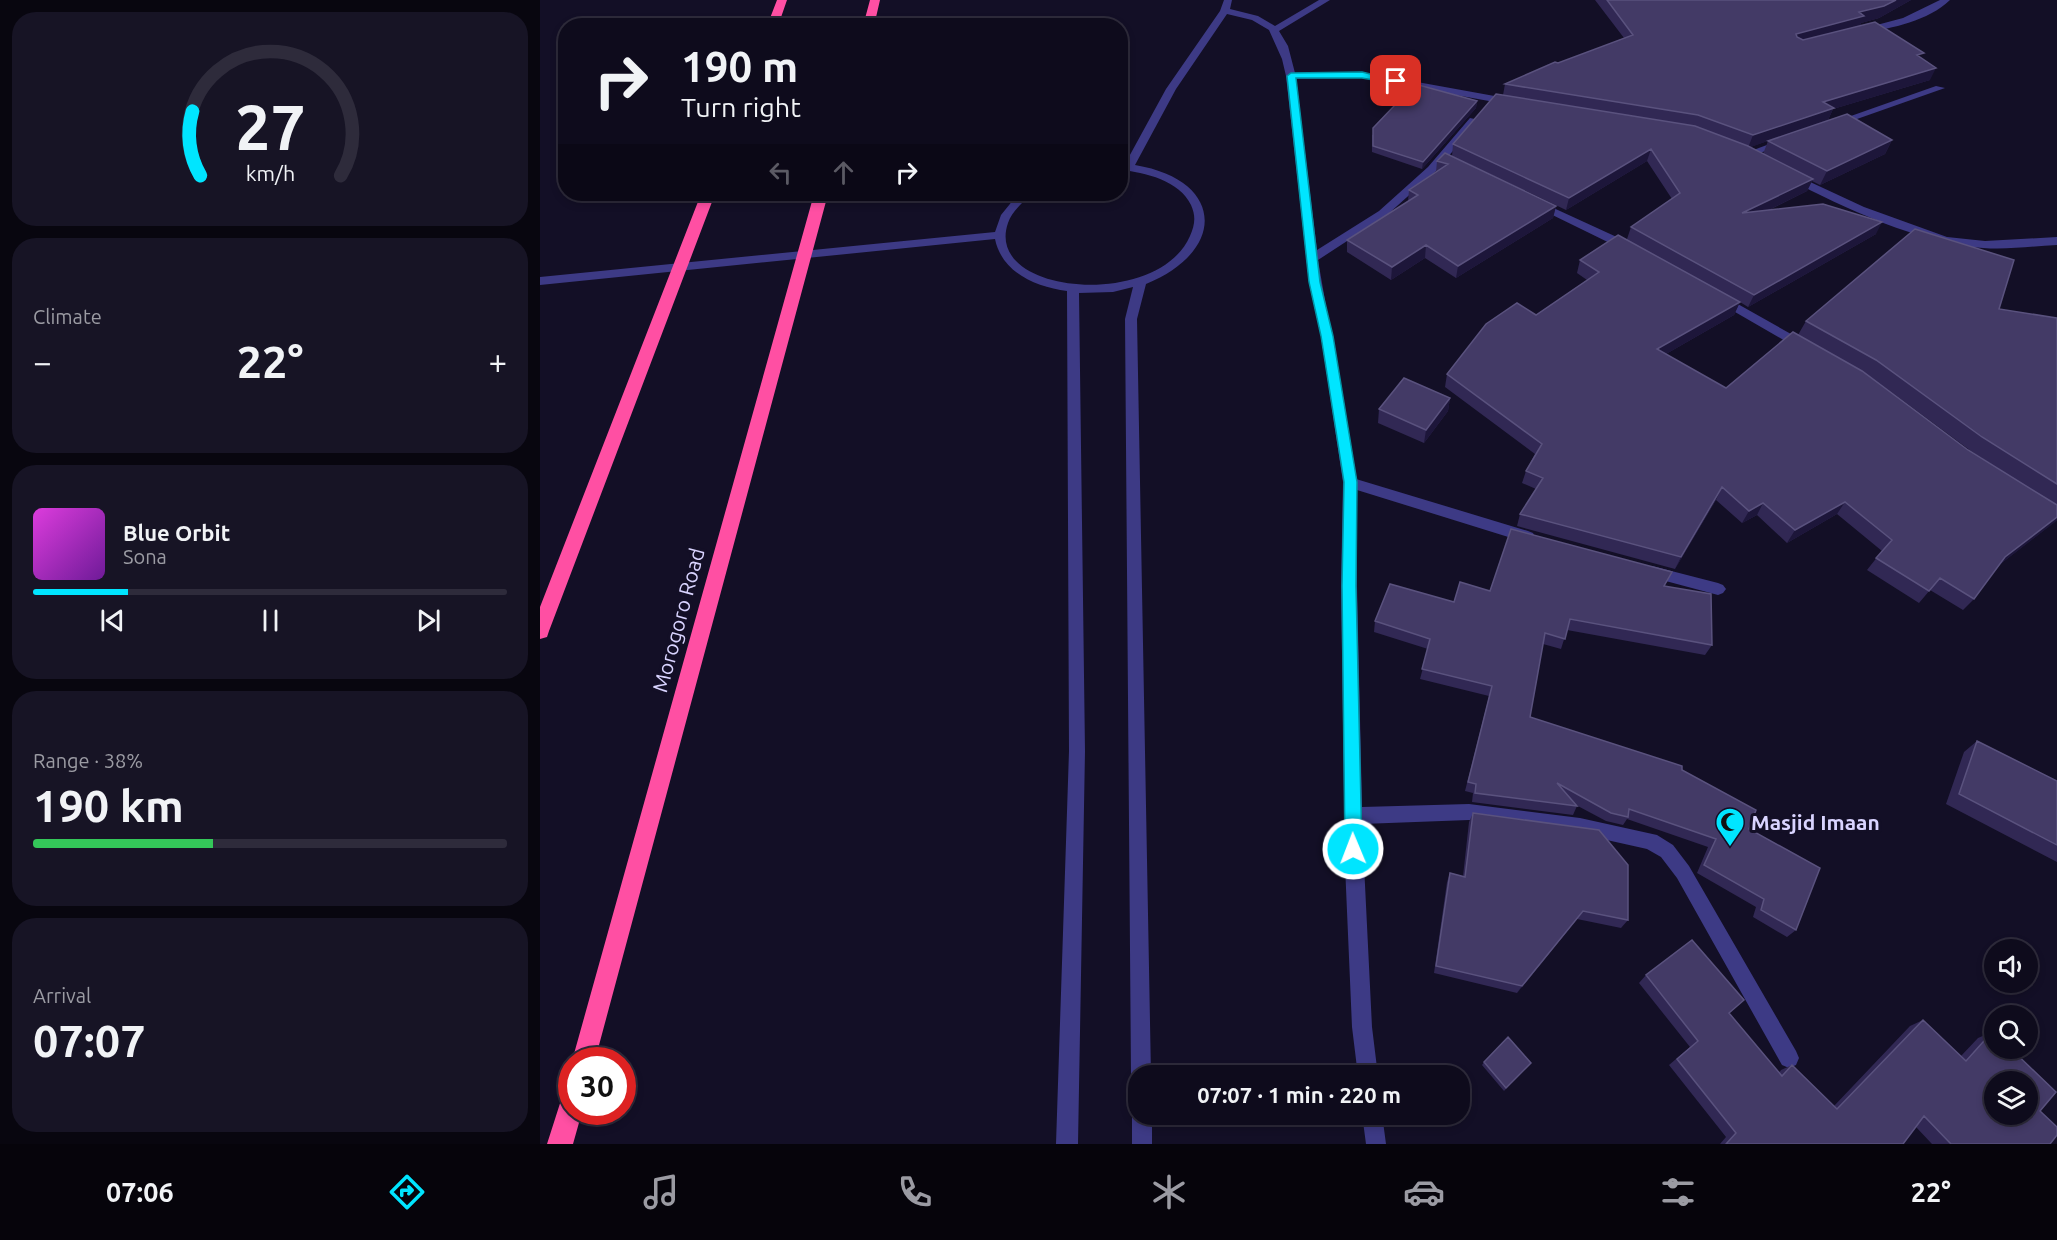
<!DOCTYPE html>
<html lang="en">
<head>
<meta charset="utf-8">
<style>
  body { margin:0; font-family:Ubuntu,sans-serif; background:#171425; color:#f1f3f6; height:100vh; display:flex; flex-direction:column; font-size:22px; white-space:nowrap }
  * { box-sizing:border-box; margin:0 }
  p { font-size:20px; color:#9b9ba3 }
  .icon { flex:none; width:33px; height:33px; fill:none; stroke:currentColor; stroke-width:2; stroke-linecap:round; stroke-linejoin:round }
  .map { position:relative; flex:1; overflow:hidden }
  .drawer { display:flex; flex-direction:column; gap:12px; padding:12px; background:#08060f; width:540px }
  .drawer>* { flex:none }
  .guide { position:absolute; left:18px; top:18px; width:570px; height:183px; border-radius:24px; box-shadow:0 3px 9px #0003,0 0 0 2px #2e2b3b; background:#0e0b1c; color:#f1f3f6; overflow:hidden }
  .fabs { position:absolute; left:1444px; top:939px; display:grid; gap:12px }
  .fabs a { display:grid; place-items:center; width:54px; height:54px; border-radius:50%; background:#0e0b1c; box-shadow:0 3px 9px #0003,0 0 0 2px #2e2b3b; font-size:30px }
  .speed { position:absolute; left:18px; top:1047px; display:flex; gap:12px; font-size:30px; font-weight:700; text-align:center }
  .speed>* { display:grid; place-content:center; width:78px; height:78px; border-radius:50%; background:#0e0b1c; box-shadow:0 3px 9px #0003,0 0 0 2px #2e2b3b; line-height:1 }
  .speed .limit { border:9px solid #d22; background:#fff; color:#111 }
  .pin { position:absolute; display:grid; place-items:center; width:51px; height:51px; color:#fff; margin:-26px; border-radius:12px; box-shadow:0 3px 9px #0006 }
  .me { position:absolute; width:66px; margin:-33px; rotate:359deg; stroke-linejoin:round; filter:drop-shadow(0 0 4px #0008) }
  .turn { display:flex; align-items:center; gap:21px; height:126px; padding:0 24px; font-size:27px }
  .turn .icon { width:78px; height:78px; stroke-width:2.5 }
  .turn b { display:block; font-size:42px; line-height:51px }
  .lanes { display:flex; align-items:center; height:57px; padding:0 24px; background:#0003; justify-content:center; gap:30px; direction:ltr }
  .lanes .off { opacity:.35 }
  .big { font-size:45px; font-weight:600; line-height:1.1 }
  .drawer .widget { flex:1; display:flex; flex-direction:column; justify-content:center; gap:9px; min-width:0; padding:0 21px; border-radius:24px; background:#171425 }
  .drawer .dial { align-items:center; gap:0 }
  .dial svg { height:156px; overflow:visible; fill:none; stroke:#2e2b3b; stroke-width:7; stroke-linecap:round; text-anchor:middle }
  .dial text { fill:#f1f3f6; stroke:none }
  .song { display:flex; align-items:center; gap:18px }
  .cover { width:72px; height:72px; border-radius:9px; background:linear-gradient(135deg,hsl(300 70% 55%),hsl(280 70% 35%)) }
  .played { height:6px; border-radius:3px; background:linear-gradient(90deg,#00e5ff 20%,#2e2b3b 20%) }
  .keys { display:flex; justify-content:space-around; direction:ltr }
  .heat { display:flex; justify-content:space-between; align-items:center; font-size:33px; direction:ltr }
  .charge { height:9px; border-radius:4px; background:linear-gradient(90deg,#34c759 38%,#2e2b3b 0) }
  .trip { position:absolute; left:588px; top:1065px; width:342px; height:60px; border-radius:24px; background:#0e0b1c; box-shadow:0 3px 9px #0003,0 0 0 2px #2e2b3b; font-weight:600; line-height:60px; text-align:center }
  .menu { display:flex; height:96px; justify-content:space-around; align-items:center; background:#06040b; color:#9b9ba3 }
  .menu .icon { width:42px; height:42px }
  .menu .active { color:#00e5ff }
  .menu b { font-size:27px; color:#f1f3f6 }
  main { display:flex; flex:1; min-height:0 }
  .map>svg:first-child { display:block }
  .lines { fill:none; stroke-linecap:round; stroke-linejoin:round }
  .minor { fill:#3d3a85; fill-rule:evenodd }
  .highway { fill:#ff4fa3; fill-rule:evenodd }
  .wall { fill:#312854; fill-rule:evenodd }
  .shaded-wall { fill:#1d163a }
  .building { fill:#433a66; stroke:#5a527e; stroke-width:1.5; fill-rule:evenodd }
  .route { fill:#00e5ff; stroke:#0095a6; stroke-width:1.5 }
  .labels { text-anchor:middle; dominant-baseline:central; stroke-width:6; stroke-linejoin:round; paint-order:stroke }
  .street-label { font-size:21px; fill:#d9d4ff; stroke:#130f26 }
  .poi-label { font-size:21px; font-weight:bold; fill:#d9d4ff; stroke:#130f26; text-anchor:start }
</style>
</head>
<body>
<main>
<section class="drawer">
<div class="widget dial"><svg viewBox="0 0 100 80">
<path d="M14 69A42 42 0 1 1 86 69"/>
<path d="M14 69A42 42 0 0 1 10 36" stroke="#00e5ff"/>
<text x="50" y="56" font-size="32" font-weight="700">27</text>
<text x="50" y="72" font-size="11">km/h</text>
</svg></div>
<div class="widget"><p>Climate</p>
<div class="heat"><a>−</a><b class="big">22°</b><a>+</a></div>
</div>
<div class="widget">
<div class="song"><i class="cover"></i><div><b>Blue Orbit</b><p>Sona</p></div></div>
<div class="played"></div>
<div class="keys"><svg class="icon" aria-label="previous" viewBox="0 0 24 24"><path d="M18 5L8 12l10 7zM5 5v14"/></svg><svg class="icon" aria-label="pause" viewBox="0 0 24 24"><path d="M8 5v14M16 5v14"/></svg><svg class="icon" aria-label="next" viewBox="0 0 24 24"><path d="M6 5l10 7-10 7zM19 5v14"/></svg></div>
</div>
<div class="widget"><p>Range · 38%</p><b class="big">190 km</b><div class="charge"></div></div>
<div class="widget"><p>Arrival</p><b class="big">07:07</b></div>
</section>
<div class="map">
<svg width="1517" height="1144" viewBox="0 0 1517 1144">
  <rect width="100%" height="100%" fill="#130f26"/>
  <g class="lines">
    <path class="minor" d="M 684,0 L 692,0 L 690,9 L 718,16 L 735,26 L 779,0 L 790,0 L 739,31 L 748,46 L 755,73 L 822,72 L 971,99 L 976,102 L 971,105 L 822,78 L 756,79 L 777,250 L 839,211 L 888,167 L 930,118 L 939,120 L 896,171 L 847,215 L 778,260 L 816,479 L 988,531 L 993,533 L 995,537 L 993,541 L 988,543 L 817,490 L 817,586 L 822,807 L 929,804 L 1040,818 L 1117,835 L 1133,845 L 1149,866 L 1256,1051 L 1259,1058 L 1256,1065 L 1249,1068 L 1242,1065 L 1137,878 L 1121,857 L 1107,849 L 1040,834 L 929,820 L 822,824 L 832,1027 L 838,1076 L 818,1076 L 812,1027 L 805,865 L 801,586 L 803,482 L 781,336 L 769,282 L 746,76 L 742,59 L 729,30 L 712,20 L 687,14 L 636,89 L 595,165 C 685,180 687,251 606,284 L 597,319 L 611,1076 L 598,1076 L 598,1085 L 594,1083 L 591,1076 L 585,319 L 593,287 L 573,292 L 539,293 L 545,751 L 538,1144 L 516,1144 L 529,751 L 527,291 C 496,287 462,273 455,239 L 0,285 L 0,277 L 455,232 L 461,215 L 478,194 L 490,194 C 482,204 472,211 468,223 C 443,295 618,310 650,236 C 655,225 656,216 651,205 C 640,181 605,172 580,170 L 580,164 L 585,164 L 626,89 L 680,11 Z
      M 1400,0 L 1410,0 C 1388,21 1353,28 1323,33 L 1318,30 L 1363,18 Z
      M 1396,86 L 1405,88 L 1300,125 L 1291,123 Z
      M 1245,138 L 1250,141 L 1249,143 L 1208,157 L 1203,154 Z
      M 1253,174 L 1324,207 L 1407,237 L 1445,241 L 1517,237 L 1517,245 C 1493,246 1467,250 1443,248 C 1382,244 1303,208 1249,179 L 1249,175 Z
      M 996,200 L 1092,244 L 1094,247 L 1092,250 L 1084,250 L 992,205 L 990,203 Z
      M 1180,294 L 1267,343 L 1269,346 L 1267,349 L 1259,349 L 1176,301 L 1174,298 Z
      M 1112,566 L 1178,583 L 1183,585 L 1186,589 L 1183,593 L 1178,595 L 1107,576 L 1104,572 L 1107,568 Z
      M 598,1105 L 598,1114 L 612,1114 L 612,1144 L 592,1144 L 592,1114 L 595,1107 Z
      M 822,1114 L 842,1114 L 846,1144 L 826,1144 Z"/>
    <path class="highway" d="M 237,0 L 247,0 L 238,26 L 227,26 Z
      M 330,0 L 340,0 L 334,26 L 323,26 Z
      M 161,194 L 175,194 L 9,631 L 7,637 L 0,639 L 0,607 Z
      M 274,194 L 288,194 L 55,1060 L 32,1061 Z
      M 32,1091 L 32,1112 L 42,1112 L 33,1144 L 7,1144 L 23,1094 Z"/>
  </g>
  <path class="wall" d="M 1055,0 L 1371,0 L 1339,18 L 1321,23 L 1320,26 L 1382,58 L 1390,80 L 1293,109 L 1288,120 L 1210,147 L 1223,154 L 1228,141 L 1352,140 L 1345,154 L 1280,185 L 1272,181 L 1267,191 L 1229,210 L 1336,234 L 1208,307 L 1200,302 L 1194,315 L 1126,354 L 1186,388 L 1258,335 L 1266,321 L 1459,309 L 1517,318 L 1517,520 L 1459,565 L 1434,599 L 1423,610 L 1390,590 L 1379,603 L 1327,570 L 1342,551 L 1297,514 L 1247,543 L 1217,515 L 1202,523 L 1176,500 L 1135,569 L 977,526 L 980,514 L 996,489 L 982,483 L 986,471 L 995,454 L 905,387 L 907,374 L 996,315 L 1047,280 L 1037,273 L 1040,260 L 1087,239 L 1091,227 L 1132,199 L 1107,161 L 1026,210 L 912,156 L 913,144 L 963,95 L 965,84 L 1084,38 ZM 1327,374 L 1431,451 L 1470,476 L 1428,450 Z
    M 937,101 L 936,108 L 882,169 L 832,152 L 832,135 Z
    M 905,153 L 1016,206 L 1013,218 L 916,278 L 885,258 L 851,280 L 807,252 L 807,240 L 868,201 L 869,190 L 896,172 L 897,161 Z
    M 910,398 L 908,411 L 884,443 L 838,423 L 839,409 Z
    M 1125,586 L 1172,645 L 1165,655 L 1027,630 L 1021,649 L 1003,644 L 990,717 L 1142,770 L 1209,829 L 1256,930 L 1247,937 L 1213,917 L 1216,907 L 1157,873 L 1168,847 L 1087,819 L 1083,825 L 1066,821 L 1036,805 L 1037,806 L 1033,815 L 932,802 L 933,793 L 925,791 L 949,696 L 880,679 L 888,649 L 834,632 L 835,621 L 914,602 L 950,591 Z
    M 1437,741 L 1517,781 L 1517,862 L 1406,804 L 1424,752 Z
    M 933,813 L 1088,920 L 1081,928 L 1037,919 L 977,993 L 894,973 L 907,882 L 910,873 L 923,876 L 929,822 Z
    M 1106,975 L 1189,1013 L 1239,1073 L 1241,1070 L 1252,1065 L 1294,1106 L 1370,1026 L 1383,1020 L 1421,1056 L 1438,1038 L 1452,1032 L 1500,1111 L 1510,1144 L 1392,1144 L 1376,1127 L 1363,1144 L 1180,1144 L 1186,1137 L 1129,1065 L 1150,1047 L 1099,983 Z
    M 944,1062 L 991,1063 L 964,1091 L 942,1065 Z"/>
  <path class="shaded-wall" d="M 1356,0 L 1371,0 L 1339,18 L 1321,23 L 1319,28 L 1251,46 L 1256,34 Z
    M 1396,68 L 1390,80 L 1293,109 L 1288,120 L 1208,148 L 1213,135 L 1283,102 Z
    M 937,101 L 936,108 L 882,169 L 883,162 Z
    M 1352,140 L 1345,154 L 1280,185 L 1287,171 Z
    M 1111,149 L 1107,161 L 1026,210 L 1029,198 Z
    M 1273,179 L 1267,191 L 1198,225 L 1202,213 Z
    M 1016,206 L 1013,218 L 916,278 L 918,266 Z
    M 1342,222 L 1336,234 L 1208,307 L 1214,295 Z
    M 886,245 L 885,258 L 851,280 L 852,267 Z
    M 1200,302 L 1194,315 L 1112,362 L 1117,349 Z
    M 910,398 L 908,411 L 884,443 L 886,430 Z
    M 1182,487 L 1176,500 L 1135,569 L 1141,557 Z
    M 1305,502 L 1297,514 L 1247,543 L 1255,530 Z
    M 1223,503 L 1217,515 L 1202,523 L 1209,511 Z
    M 1517,517 L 1517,520 L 1514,523 L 1454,569 L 1465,557 Z
    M 1043,911 L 1037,919 L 977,993 L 982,986 Z"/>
  <path class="building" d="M 1067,0 L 1356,0 L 1344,6 L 1319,12 L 1324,16 L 1256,34 L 1257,37 L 1263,40 L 1335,22 L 1384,53 L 1377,55 L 1396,68 L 1283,102 L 1294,108 L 1213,135 L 1158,115 L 965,84 L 1015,62 L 1018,63 L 1093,35 Z
    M 875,84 L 937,101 L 883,162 L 833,146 L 833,128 Z
    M 956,94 L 1155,126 L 1208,146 L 1273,179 L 1202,213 L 1283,204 L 1342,222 L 1214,295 L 1091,227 L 1140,193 L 1111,149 L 1029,198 L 913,144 Z
    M 1307,114 L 1352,140 L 1287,171 L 1228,141 Z
    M 905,153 L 1016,206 L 918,266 L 886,245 L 852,267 L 807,240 L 878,195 L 869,190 L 908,164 L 897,161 Z
    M 1375,229 L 1474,260 L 1459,309 L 1517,318 L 1517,484 L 1442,437 L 1336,360 L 1266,321 Z
    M 1078,235 L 1200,302 L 1117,349 L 1186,388 L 1253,332 L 1322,371 L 1428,450 L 1517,505 L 1517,517 L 1465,557 L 1434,599 L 1400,578 L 1389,591 L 1336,558 L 1352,540 L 1305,502 L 1255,530 L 1223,503 L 1209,511 L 1182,487 L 1141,557 L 980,514 L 1003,478 L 986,471 L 1002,444 L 907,374 L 946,324 L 977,303 L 996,315 L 1059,272 L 1040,260 Z
    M 864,378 L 910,398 L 886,430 L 839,409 Z
    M 971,529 L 1132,572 L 1124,586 L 1171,594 L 1172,645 L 1030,619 L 1025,639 L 1005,633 L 990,717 L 1142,766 L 1142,770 L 1216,810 L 1209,829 L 1280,868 L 1256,930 L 1221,910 L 1224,899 L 1164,865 L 1176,839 L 1089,809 L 1088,817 L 1071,813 L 1017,783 L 1037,806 L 935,793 L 936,784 L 928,782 L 952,686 L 882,669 L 890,639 L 835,621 L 850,584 L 914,602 L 920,582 L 950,591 Z
    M 1437,741 L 1517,781 L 1517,845 L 1419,794 Z
    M 933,813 L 1059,830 L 1088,865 L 1088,920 L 1043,911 L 982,986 L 896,966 L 910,873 L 925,877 Z
    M 1152,940 L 1204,1000 L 1189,1013 L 1242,1076 L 1252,1065 L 1297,1109 L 1383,1020 L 1426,1061 L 1452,1032 L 1455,1034 L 1455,1048 L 1470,1048 L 1516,1092 L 1500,1111 L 1517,1127 L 1517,1135 L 1510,1144 L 1411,1144 L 1384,1116 L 1363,1144 L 1186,1144 L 1196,1133 L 1137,1059 L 1158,1041 L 1106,975 ZM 1455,1082 L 1488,1082 L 1488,1114 L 1455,1114 Z
    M 968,1037 L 991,1063 L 966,1088 L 944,1062 Z"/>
  <path class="route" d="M 822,72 L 860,81 L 856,84 L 822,78 L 756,78 L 780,282 L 793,336 L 817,482 L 816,586 L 822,849 L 819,855 L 813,857 L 808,855 L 805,849 L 802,586 L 804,482 L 781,336 L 769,282 L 747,76 L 751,73 Z"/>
  <defs>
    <g id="mosque-pin" transform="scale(1.5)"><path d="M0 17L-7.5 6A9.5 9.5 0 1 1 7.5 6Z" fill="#00e5ff" stroke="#130f26"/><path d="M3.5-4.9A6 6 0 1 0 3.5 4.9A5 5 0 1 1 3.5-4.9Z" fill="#111"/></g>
  </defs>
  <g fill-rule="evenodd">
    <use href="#mosque-pin" x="1190" y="822"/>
  </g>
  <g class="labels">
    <g class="street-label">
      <text transform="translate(138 620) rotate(-75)">Morogoro Road</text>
    </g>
    <g class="poi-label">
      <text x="1211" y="822">Masjid Imaan</text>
    </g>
  </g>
</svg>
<div class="fabs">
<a><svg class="icon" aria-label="sound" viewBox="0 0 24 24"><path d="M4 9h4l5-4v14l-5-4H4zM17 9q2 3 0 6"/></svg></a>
<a><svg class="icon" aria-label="search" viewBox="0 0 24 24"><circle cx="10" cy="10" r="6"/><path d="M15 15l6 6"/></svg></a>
<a><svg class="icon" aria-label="layers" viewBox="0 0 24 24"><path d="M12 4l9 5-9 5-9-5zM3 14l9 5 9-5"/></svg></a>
</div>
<div class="speed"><div class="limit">30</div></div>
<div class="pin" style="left:856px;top:81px;background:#d93025"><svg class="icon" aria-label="arrive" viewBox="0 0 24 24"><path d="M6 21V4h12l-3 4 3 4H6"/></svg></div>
<svg class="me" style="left:813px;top:849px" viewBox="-20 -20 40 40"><circle r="17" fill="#00e5ff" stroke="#fff" stroke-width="3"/><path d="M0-11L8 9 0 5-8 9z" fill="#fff"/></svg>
<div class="trip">07:07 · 1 min · 220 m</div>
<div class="guide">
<div class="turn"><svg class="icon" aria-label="right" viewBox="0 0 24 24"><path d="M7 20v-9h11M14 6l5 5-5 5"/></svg><div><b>190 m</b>Turn right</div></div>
<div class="lanes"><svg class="icon off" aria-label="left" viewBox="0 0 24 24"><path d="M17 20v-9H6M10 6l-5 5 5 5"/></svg><svg class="icon off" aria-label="ahead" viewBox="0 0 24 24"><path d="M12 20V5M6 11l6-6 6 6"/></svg><svg class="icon" aria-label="right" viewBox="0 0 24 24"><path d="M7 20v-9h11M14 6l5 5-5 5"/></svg></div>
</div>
</div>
</main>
<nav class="menu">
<b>07:06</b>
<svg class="icon active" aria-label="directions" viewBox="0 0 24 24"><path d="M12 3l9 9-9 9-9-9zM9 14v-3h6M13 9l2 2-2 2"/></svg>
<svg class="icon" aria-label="music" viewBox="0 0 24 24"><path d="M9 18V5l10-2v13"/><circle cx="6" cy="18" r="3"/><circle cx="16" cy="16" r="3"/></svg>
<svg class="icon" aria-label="phone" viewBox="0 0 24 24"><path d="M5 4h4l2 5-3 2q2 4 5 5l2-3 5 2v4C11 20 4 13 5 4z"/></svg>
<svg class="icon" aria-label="climate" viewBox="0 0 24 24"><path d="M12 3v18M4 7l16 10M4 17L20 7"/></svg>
<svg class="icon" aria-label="car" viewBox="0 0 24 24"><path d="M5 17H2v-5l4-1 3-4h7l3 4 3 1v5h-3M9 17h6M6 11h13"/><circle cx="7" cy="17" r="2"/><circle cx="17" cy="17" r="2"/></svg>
<svg class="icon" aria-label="filters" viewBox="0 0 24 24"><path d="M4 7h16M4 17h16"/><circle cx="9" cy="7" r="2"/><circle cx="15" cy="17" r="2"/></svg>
<b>22°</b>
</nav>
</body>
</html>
